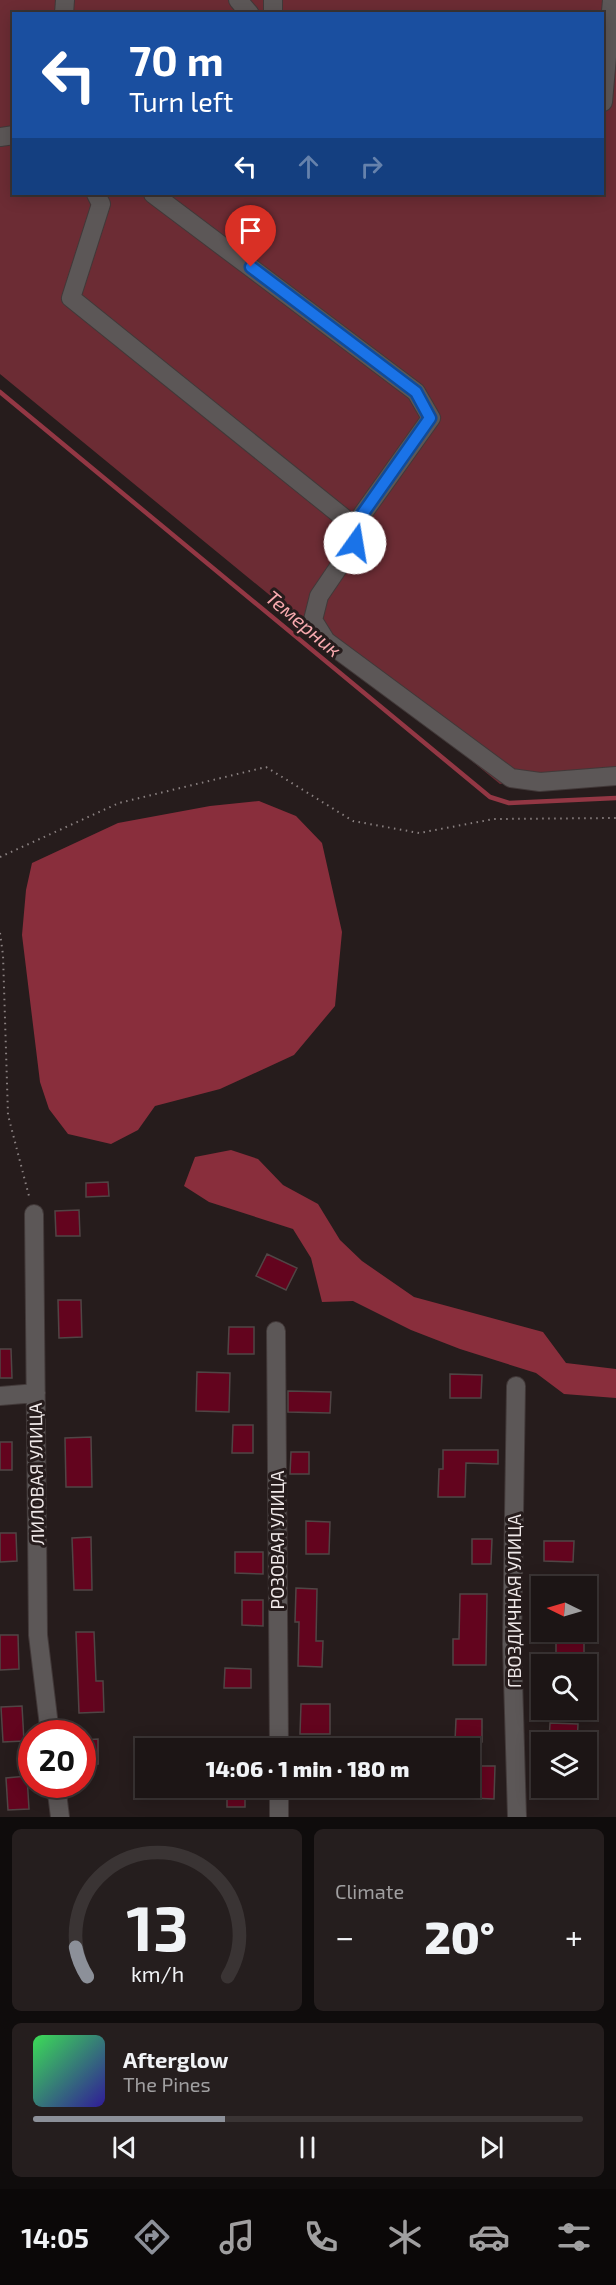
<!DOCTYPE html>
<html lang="en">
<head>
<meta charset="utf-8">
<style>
  body { margin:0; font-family:"Exo 2",sans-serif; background:#251e1e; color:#f1f3f6; height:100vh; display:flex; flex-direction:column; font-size:22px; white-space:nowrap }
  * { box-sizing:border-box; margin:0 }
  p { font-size:20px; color:#a09fa0 }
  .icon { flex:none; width:33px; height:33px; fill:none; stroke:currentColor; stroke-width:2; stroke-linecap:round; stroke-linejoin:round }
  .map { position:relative; height:1817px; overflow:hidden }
  .side { display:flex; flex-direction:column; gap:12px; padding:12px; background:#0f0c0c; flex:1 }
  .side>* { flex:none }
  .hud { position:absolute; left:12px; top:12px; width:592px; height:183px; border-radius:0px; box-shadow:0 3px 15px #0003,0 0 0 2px #3a3434; background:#1a4fa0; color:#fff; overflow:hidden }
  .needle { width:39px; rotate:275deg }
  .buttons { position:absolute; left:531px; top:1576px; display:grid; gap:12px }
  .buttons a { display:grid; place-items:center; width:66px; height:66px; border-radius:0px; background:#1c1515; box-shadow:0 3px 15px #0003,0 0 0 2px #3a3434; font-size:30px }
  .speed { position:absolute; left:18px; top:1720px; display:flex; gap:12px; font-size:30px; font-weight:700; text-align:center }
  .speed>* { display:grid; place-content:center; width:78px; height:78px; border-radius:50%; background:#1c1515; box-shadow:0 3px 15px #0003,0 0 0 2px #3a3434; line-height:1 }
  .speed .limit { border:9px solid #d22; background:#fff; color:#111 }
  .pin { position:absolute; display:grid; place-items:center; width:51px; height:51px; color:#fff; margin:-62px -26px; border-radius:50% 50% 50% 0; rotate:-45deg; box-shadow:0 0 6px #0007 }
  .pin .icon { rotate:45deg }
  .me { position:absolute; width:66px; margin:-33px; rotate:13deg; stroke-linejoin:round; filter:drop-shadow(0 0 4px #0008) }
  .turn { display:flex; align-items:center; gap:21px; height:126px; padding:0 18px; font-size:27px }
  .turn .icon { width:78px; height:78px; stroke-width:2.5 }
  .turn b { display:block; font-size:42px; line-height:51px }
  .lanes { display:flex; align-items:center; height:57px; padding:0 18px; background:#0003; justify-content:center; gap:30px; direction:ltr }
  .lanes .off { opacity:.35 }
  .big { font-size:45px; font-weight:800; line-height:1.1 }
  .side .tile { flex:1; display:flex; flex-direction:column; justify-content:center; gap:9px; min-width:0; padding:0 21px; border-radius:9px; background:#251e1e }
  .side .dial { align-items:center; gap:0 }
  .dial svg { height:156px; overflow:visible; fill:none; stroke:#3a3434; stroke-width:7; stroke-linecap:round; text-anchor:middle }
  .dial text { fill:#f1f3f6; stroke:none }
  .song { display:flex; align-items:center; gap:18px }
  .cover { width:72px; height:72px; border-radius:9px; background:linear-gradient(135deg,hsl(130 70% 55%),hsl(250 70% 35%)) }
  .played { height:6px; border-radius:3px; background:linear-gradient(90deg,#8c9099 35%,#3a3434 35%) }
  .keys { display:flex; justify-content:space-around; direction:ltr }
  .heat { display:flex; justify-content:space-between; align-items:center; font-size:33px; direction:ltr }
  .side .tiles { flex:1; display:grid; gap:12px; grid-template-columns:1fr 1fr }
  .tile:last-child { grid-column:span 2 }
  .trip { position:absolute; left:135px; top:1738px; width:345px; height:60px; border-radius:0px; background:#1c1515; box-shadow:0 3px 15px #0003,0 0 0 2px #3a3434; font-weight:800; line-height:60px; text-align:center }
  .tab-bar { display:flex; height:96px; justify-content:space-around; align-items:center; background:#0b0808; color:#a09fa0 }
  .tab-bar .icon { width:42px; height:42px }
  .tab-bar .current { color:#8c9099 }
  .tab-bar b { font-size:27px; color:#f1f3f6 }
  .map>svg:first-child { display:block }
  .green { fill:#6c2c34; fill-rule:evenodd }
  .forest { fill:#892e3c }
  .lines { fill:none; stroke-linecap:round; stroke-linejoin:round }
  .stream { stroke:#933744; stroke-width:4.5 }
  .building { fill:#63041e; stroke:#504545; stroke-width:1.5 }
  .minor-casing { stroke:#423939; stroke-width:20 }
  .path { stroke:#8a8181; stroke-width:2; stroke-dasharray:1.5 4.5; stroke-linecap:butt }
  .minor { stroke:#5c5757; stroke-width:18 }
  .route-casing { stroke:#114b97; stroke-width:15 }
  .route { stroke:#1a73e8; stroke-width:10 }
  .labels { text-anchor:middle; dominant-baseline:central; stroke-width:6; stroke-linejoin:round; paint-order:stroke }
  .street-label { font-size:18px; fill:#efe8e8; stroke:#261c1c }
  .water-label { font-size:20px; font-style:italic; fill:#f8aaaf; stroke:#261c1c }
</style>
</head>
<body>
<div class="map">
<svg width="616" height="1817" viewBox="0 0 616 1817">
  <rect width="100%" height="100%" fill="#261c1c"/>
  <path class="green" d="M 0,0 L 616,0 L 616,768 L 500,784 L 0,374 ZM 14,14 L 603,14 L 603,194 L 14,194 Z"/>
  <path class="forest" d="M 259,801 L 296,816 L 322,843 L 342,932 L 335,1006 L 294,1055 L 220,1089 L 155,1106 L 138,1130 L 111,1144 L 68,1134 L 49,1109 L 40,1082 L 22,935 L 26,890 L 32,863 L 118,823 L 210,806 Z
    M 231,1150 L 258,1159 L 283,1185 L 318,1204 L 340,1240 L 362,1261 L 414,1297 L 543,1332 L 566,1363 L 616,1369 L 616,1398 L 564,1394 L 536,1373 L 460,1349 L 411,1330 L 353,1301 L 322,1302 L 311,1258 L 293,1229 L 209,1202 L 184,1186 L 195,1157 Z"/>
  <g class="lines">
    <path class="stream" d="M 0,392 L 490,797 L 509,803 L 616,798"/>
  </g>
  <path class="building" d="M 108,1182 L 109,1196 L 86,1197 L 86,1183 Z
    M 79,1210 L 80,1236 L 56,1236 L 55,1211 Z
    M 267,1254 L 297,1268 L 286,1290 L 256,1276 Z
    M 58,1300 L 81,1300 L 82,1337 L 59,1338 Z
    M 229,1327 L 254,1327 L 254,1354 L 228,1354 Z
    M 0,1349 L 11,1349 L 12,1378 L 0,1378 Z
    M 197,1372 L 230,1373 L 229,1412 L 196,1411 Z
    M 450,1374 L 482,1375 L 481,1398 L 450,1398 Z
    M 288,1391 L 331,1392 L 330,1413 L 288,1412 Z
    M 233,1425 L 253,1425 L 253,1453 L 232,1453 Z
    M 91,1437 L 92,1487 L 66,1487 L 65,1438 Z
    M 0,1442 L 12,1442 L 12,1470 L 0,1470 Z
    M 443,1450 L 498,1450 L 498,1464 L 466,1463 L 465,1497 L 438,1497 L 439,1469 L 443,1469 Z
    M 291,1452 L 309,1452 L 309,1474 L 290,1474 Z
    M 306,1521 L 330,1522 L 329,1554 L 306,1554 Z
    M 0,1533 L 16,1533 L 17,1561 L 0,1562 Z
    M 91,1537 L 92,1590 L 74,1590 L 72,1538 Z
    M 472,1539 L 492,1539 L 491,1564 L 472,1564 Z
    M 544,1541 L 574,1541 L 573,1562 L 544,1561 Z
    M 235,1552 L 263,1552 L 263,1574 L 235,1573 Z
    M 296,1588 L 317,1589 L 316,1641 L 323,1641 L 322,1667 L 298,1666 L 299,1622 L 295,1622 Z
    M 460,1594 L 487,1594 L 486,1665 L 453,1665 L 453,1639 L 459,1639 Z
    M 242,1600 L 263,1600 L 263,1626 L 242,1625 Z
    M 76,1632 L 94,1632 L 96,1681 L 103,1681 L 104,1712 L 79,1713 Z
    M 0,1635 L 18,1635 L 19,1669 L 0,1670 Z
    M 556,1642 L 584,1642 L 584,1665 L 556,1665 Z
    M 225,1668 L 251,1669 L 251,1688 L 224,1688 Z
    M 301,1704 L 330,1704 L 330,1734 L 300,1734 Z
    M 22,1706 L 24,1741 L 3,1742 L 1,1707 Z
    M 456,1719 L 482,1719 L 482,1742 L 455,1741 Z
    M 550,1723 L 578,1724 L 577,1743 L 549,1743 Z
    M 98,1739 L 98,1764 L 82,1765 L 82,1740 Z
    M 471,1766 L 495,1766 L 494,1799 L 470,1798 Z
    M 27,1776 L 29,1809 L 8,1810 L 6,1778 Z
    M 227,1788 L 245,1788 L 245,1807 L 227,1807 Z"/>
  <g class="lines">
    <g class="minor-casing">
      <path id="minor" d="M 238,0 L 250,14
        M 64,14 L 65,0
        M 273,14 L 273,0
        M 603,102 L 612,0
        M 0,137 L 14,135
        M 96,194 L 101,204 L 71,298 L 354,526 L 431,418 L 416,392 L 153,194
        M 354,526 L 355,543 L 319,596 L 313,620 L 326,641 L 511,778 L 540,782 L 616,776
        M 34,1214 L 38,1635 L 50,1734
        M 276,1331 L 279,1749
        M 516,1386 L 512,1644 L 517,1817
        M 0,1396 L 36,1393
        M 56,1785 L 60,1817
        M 279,1788 L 279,1817"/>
    </g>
    <path class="path" d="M 0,857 L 119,803 L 266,767 L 353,821 L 419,833 L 494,819 L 616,818
      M 0,933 L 3,955 L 8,1115 L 30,1200"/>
    <use href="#minor" class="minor"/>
  </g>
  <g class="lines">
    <g class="route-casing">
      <path id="route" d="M 251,267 L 416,392 L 430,418 L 354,526 L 355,543"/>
    </g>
    <use href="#route" class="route"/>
  </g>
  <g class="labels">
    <g class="street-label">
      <text transform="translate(36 1474) rotate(-91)">ЛИЛОВАЯ УЛИЦА</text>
      <text transform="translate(277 1540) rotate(-90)">РОЗОВАЯ УЛИЦА</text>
      <text transform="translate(514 1601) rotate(-90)">ГВОЗДИЧНАЯ УЛИЦА</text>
    </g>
    <g class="water-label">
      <text transform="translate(304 623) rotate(40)">Темерник</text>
    </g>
  </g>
</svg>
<div class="buttons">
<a><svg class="needle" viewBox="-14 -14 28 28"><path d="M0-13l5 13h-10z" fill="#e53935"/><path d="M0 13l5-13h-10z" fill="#a09fa0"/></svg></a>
<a><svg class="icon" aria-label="search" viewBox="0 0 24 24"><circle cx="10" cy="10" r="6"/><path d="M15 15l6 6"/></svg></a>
<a><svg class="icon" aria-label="layers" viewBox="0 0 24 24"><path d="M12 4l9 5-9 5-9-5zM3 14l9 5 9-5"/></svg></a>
</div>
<div class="speed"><div class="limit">20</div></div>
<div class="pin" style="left:251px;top:267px;background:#d93025"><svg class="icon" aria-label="arrive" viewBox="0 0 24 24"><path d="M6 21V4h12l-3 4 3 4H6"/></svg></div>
<svg class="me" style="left:355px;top:543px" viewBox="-20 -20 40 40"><circle r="19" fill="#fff"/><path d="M0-13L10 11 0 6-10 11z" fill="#1a73e8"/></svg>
<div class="trip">14:06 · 1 min · 180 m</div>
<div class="hud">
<div class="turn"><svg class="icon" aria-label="left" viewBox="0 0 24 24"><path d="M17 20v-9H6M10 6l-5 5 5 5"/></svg><div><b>70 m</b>Turn left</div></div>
<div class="lanes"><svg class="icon" aria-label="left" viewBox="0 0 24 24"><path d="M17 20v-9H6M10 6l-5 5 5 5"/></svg><svg class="icon off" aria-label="ahead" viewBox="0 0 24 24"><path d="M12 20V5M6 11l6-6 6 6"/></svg><svg class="icon off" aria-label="right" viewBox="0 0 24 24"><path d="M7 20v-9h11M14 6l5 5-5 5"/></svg></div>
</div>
</div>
<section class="side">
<div class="tiles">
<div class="tile dial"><svg viewBox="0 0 100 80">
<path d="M14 69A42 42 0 1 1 86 69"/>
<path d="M14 69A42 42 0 0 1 8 54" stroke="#8c9099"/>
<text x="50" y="56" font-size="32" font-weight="700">13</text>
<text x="50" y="72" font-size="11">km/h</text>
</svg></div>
<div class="tile"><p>Climate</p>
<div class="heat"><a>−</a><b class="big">20°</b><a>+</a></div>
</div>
<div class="tile">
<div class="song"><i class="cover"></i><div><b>Afterglow</b><p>The Pines</p></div></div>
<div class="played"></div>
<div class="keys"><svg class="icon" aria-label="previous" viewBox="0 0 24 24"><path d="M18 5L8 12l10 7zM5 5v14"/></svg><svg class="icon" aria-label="pause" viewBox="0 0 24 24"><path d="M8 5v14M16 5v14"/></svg><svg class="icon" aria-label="next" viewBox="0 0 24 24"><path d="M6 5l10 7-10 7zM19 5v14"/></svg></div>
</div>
</div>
</section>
<nav class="tab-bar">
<b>14:05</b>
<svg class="icon current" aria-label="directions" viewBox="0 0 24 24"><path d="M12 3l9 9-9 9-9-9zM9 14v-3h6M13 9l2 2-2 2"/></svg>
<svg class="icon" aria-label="music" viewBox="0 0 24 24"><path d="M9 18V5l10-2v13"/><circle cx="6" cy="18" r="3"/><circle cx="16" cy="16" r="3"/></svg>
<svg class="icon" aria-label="phone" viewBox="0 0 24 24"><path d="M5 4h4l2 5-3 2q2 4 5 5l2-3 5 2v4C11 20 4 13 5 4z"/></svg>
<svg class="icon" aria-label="climate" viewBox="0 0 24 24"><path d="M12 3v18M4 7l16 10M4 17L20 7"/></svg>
<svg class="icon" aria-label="car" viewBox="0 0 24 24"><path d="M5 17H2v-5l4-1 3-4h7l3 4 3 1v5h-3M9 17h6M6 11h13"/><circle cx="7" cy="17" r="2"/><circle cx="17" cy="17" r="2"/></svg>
<svg class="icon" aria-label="filters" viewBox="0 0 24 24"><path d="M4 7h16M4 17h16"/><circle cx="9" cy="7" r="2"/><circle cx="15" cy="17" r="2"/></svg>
</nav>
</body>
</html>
